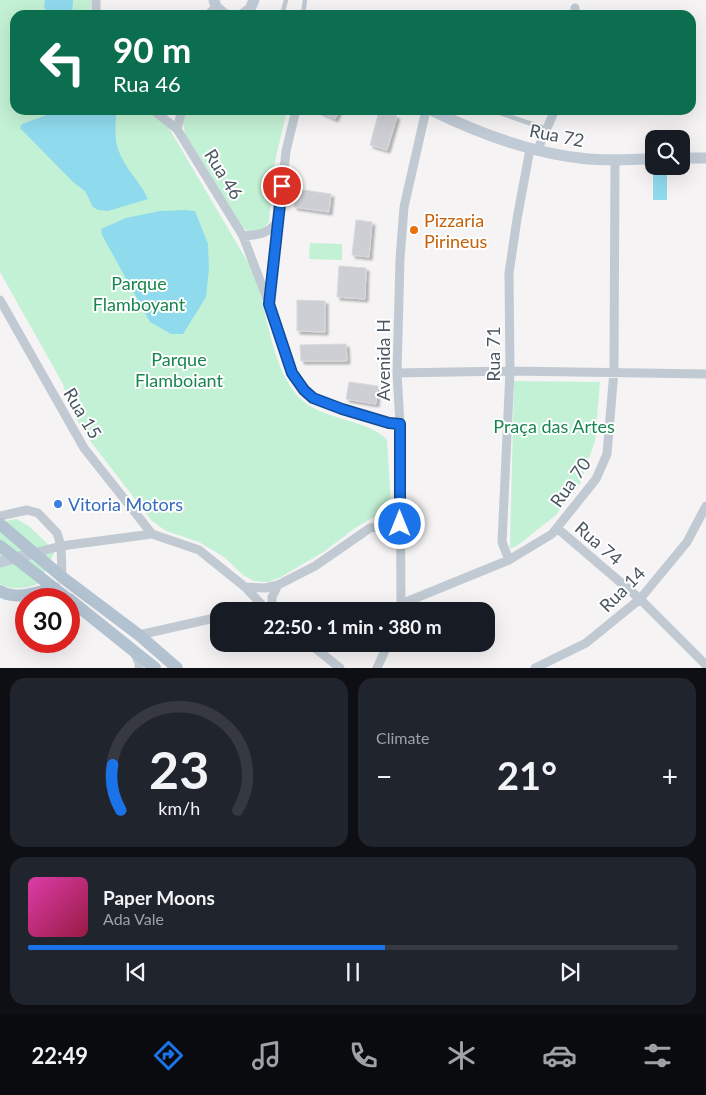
<!DOCTYPE html>
<html lang="en">
<head>
<meta charset="utf-8">
<style>
  body { margin:0; font-family:Lato,sans-serif; background:#20242c; color:#f1f3f6; height:100vh; display:flex; flex-direction:column; font-size:19px; white-space:nowrap }
  * { box-sizing:border-box; margin:0 }
  p { font-size:16px; color:#9ea1a6 }
  .icon { flex:none; width:28px; height:28px; fill:none; stroke:currentColor; stroke-width:2; stroke-linecap:round; stroke-linejoin:round }
  .map { position:relative; height:668px; overflow:hidden }
  .drawer { display:flex; flex-direction:column; gap:10px; padding:10px; background:#0d0f14; flex:1 }
  .drawer>* { flex:none }
  .guide { position:absolute; left:10px; top:10px; width:686px; height:105px; border-radius:15px; box-shadow:0 5px 20px #0002; background:#0b6e4f; color:#fff; overflow:hidden }
  .controls { position:absolute; left:645px; top:130px; display:grid; gap:10px }
  .controls a { display:grid; place-items:center; width:45px; height:45px; border-radius:10px; background:#171b24; box-shadow:0 5px 20px #0002; font-size:25px }
  .speed { position:absolute; left:15px; top:588px; display:flex; gap:10px; font-size:25px; font-weight:700; text-align:center }
  .speed>* { display:grid; place-content:center; width:65px; height:65px; border-radius:50%; background:#171b24; box-shadow:0 5px 20px #0002; line-height:1 }
  .speed .limit { border:8px solid #d22; background:#fff; color:#111 }
  .pin { position:absolute; display:grid; place-items:center; width:42px; height:42px; color:#fff; margin:-21px; border:2px solid #fff; border-radius:50%; box-shadow:0 1px 5px #0007 }
  .me { position:absolute; width:55px; margin:-28px; rotate:0deg; stroke-linejoin:round; filter:drop-shadow(0 0 4px #0008) }
  .turn { display:flex; align-items:center; gap:18px; height:105px; padding:0 20px; font-size:22px }
  .turn .icon { width:65px; height:65px; stroke-width:2.5 }
  .turn b { display:block; font-size:35px; line-height:42px }
  .big { font-size:38px; font-weight:700; line-height:1.1 }
  .drawer .tile { flex:1; display:flex; flex-direction:column; justify-content:center; gap:8px; min-width:0; padding:0 18px; border-radius:15px; background:#20242c }
  .drawer .dial { align-items:center; gap:0 }
  .dial svg { height:130px; overflow:visible; fill:none; stroke:#363941; stroke-width:7; stroke-linecap:round; text-anchor:middle }
  .dial text { fill:#f1f3f6; stroke:none }
  .song { display:flex; align-items:center; gap:15px }
  .cover { width:60px; height:60px; border-radius:8px; background:linear-gradient(135deg,hsl(320 70% 55%),hsl(340 70% 35%)) }
  .played { height:5px; border-radius:2px; background:linear-gradient(90deg,#1a73e8 55%,#363941 55%) }
  .keys { display:flex; justify-content:space-around; direction:ltr }
  .heat { display:flex; justify-content:space-between; align-items:center; font-size:28px; direction:ltr }
  .drawer .tiles { flex:1; display:grid; gap:10px; grid-template-columns:1fr 1fr }
  .tile:last-child { grid-column:span 2 }
  .trip { position:absolute; left:210px; top:602px; width:285px; height:50px; border-radius:15px; background:#171b24; box-shadow:0 5px 20px #0002; font-weight:700; line-height:50px; text-align:center }
  .dock { display:flex; height:80px; justify-content:space-around; align-items:center; background:#090b0e; color:#9ea1a6 }
  .dock .icon { width:35px; height:35px }
  .dock .selected { color:#1a73e8 }
  .dock b { font-size:22px; color:#f1f3f6 }
  .map>svg:first-child { display:block }
  .green { fill:#c3f1d5 }
  .water { fill:#90daee }
  .building { fill:#cdcfd5; stroke:#d7d9de; filter:url(#shadow) }
  .lines { fill:none; stroke-linecap:round; stroke-linejoin:round }
  .service { stroke:#c1cad2; stroke-width:4.5 }
  .minor { stroke:#c1cad2; stroke-width:9 }
  .secondary { stroke:#c1cbd6; stroke-width:11 }
  .primary { stroke:#b3c2d1; stroke-width:12 }
  .route-casing { stroke:#114b97; stroke-width:12 }
  .route { stroke:#1a73e8; stroke-width:9 }
  .food-dot { fill:#e8710a; stroke:#fff; stroke-width:2 }
  .shop-dot { fill:#3f7fe0; stroke:#fff; stroke-width:2 }
  .labels { text-anchor:middle; dominant-baseline:central; stroke-width:4; stroke-linejoin:round; paint-order:stroke }
  .street-label { font-size:18px; fill:#4a5661; stroke:#fff }
  .food-label { font-size:18px; fill:#c56008; stroke:#fff; text-anchor:start }
  .park-label { font-size:18px; fill:#17864f; stroke:#fff }
  .shop-label { font-size:18px; fill:#366cbe; stroke:#fff; text-anchor:start }
</style>
</head>
<body>
<div class="map">
<svg width="706" height="668" viewBox="0 0 706 668">
  <defs>
    <filter id="shadow"><feDropShadow dx="3" dy="3" stdDeviation="1" flood-color="#0004"/></filter>
  </defs>
  <rect width="100%" height="100%" fill="#f5f3f3"/>
  <path class="green" d="M 0,0 L 91,0 L 90,15 L 15,15 L 15,110 L 149,110 L 167,125 L 249,264 C 252,272 256,280 259,289 C 269,325 276,386 310,406 C 332,420 372,422 387,440 L 391,504 L 389,508 L 355,528 L 325,551 L 281,577 L 268,582 L 254,581 L 243,575 L 224,557 L 199,542 L 166,531 L 152,521 L 91,442 L 69,407 L 63,384 L 0,272 Z
    M 187,110 L 287,110 L 274,166 L 269,222 L 261,231 L 249,232 L 243,228 L 185,134 L 183,122 Z
    M 310,243 L 342,244 L 342,260 L 309,259 Z
    M 514,381 L 600,382 L 595,441 L 580,484 L 556,515 L 518,545 L 510,549 Z
    M 17,519 L 30,527 L 55,551 L 40,583 C 27,588 13,591 0,584 L 0,522 Z"/>
  <path class="water" d="M 45,0 L 73,0 L 72,15 L 47,15 L 44,6 Z
    M 61,110 L 116,110 C 116,122 114,138 118,149 C 124,168 140,181 148,199 L 108,211 L 98,210 L 93,207 L 85,191 L 73,182 L 20,128 L 22,124 Z
    M 653,173 L 667,173 L 667,200 L 653,200 Z
    M 185,210 L 195,211 L 208,244 L 209,269 L 206,297 L 183,334 L 171,334 L 150,322 L 102,235 L 101,229 L 126,218 L 160,211 Z"/>
  <path class="building" d="M 316,110 L 339,110 L 335,119 Z
    M 379,111 L 397,116 L 387,150 L 370,145 Z
    M 297,189 L 331,194 L 329,212 L 294,207 Z
    M 356,220 L 372,222 L 369,257 L 352,255 Z
    M 339,266 L 366,268 L 365,299 L 337,297 Z
    M 297,300 L 325,301 L 325,332 L 297,331 Z
    M 346,344 L 347,361 L 301,361 L 300,345 Z
    M 349,382 L 378,386 L 376,404 L 346,399 Z"/>
  <g class="lines">
    <path class="service" d="M 282,15 L 286,0
      M 303,15 L 305,0
      M 491,110 L 547,129"/>
    <path class="minor" d="M 575,8 L 575,15
      M 96,15 L 96,0
      M 208,15 L 216,7
      M 153,110 L 177,129 L 243,236 L 269,304 L 292,373 L 304,390 L 313,398 L 326,404 L 389,423 L 400,424
      M 177,129 L 182,110
      M 537,151 L 555,110
      M 243,236 C 259,235 268,234 278,221
      M 0,300 L 84,448 L 152,534
      M 270,301 L 286,151 L 296,110
      M 397,373 L 510,371 L 706,374
      M 0,516 L 27,510 L 38,513 L 57,533 L 61,546 L 62,577
      M 557,528 L 640,599 L 706,665
      M 34,553 L 61,546 L 152,534 L 199,550 L 245,587 L 268,611
      M 509,560 L 502,542 L 510,371 L 509,273 L 517,219 L 530,149
      M 245,587 L 265,588 L 278,585 L 315,566 L 370,528 L 400,524
      M 401,604 L 509,560 L 552,534 L 596,479 L 607,454 L 614,371 L 615,160
      M 241,611 L 262,606
      M 272,611 L 272,597 L 278,585
      M 398,611 L 401,604 L 400,424 L 397,373 L 400,259 L 404,207 L 426,110
      M 139,635 L 219,617
      M 310,644 L 340,668
      M 134,652 L 139,663 L 139,668
      M 377,668 L 388,644
      M 535,668 L 586,643 L 640,599 L 687,542 L 706,506"/>
    <path class="secondary" d="M 214,0 L 216,7 L 226,15
      M 242,15 L 250,9 L 254,0
      M 431,110 C 480,134 533,154 588,159 C 610,161 632,159 654,159
      M 681,158 L 706,158
      M 0,562 L 34,553"/>
    <path class="primary" d="M 0,524 L 62,577 L 139,635 L 177,668
      M 0,546 L 68,599
      M 0,591 C 17,601 37,592 55,588
      M 69,599 L 155,668"/>
  </g>
  <g class="lines">
    <g class="route-casing">
      <path id="route" d="M 282,186 L 269,304 L 292,373 L 304,390 L 313,398 L 342,409 L 389,423 L 400,424 L 400,524"/>
    </g>
    <use href="#route" class="route"/>
  </g>
  <circle class="food-dot" cx="414" cy="230" r="5"/>
  <circle class="shop-dot" cx="58" cy="504" r="5"/>
  <g class="labels">
    <g class="street-label">
      <text transform="translate(557 135) rotate(11)">Rua 72</text>
      <text transform="translate(224 174) rotate(58)">Rua 46</text>
      <text transform="translate(493 354) rotate(-90)">Rua 71</text>
      <text transform="translate(383 360) rotate(-90)">Avenida H</text>
      <text transform="translate(83 413) rotate(59)">Rua 15</text>
      <text transform="translate(570 482) rotate(-55)">Rua 70</text>
      <text transform="translate(599 543) rotate(41)">Rua 74</text>
      <text transform="translate(622 589) rotate(-45)">Rua 14</text>
    </g>
    <g class="food-label">
      <text x="424" y="220">Pizzaria<tspan x="424" dy="21">Pirineus</tspan></text>
    </g>
    <g class="park-label">
      <text x="139" y="283">Parque<tspan x="139" dy="21">Flamboyant</tspan></text>
      <text x="179" y="359">Parque<tspan x="179" dy="21">Flamboiant</tspan></text>
      <text x="554" y="426">Praça das Artes</text>
    </g>
    <g class="shop-label">
      <text x="68" y="504">Vitoria Motors</text>
    </g>
  </g>
</svg>
<div class="controls">
<a><svg class="icon" aria-label="search" viewBox="0 0 24 24"><circle cx="10" cy="10" r="6"/><path d="M15 15l6 6"/></svg></a>
</div>
<div class="speed"><div class="limit">30</div></div>
<div class="pin" style="left:282px;top:186px;background:#d93025"><svg class="icon" aria-label="arrive" viewBox="0 0 24 24"><path d="M6 21V4h12l-3 4 3 4H6"/></svg></div>
<svg class="me" style="left:400px;top:524px" viewBox="-20 -20 40 40"><circle r="17" fill="#1a73e8" stroke="#fff" stroke-width="3"/><path d="M0-11L8 9 0 5-8 9z" fill="#fff"/></svg>
<div class="trip">22:50 · 1 min · 380 m</div>
<div class="guide">
<div class="turn"><svg class="icon" aria-label="left" viewBox="0 0 24 24"><path d="M17 20v-9H6M10 6l-5 5 5 5"/></svg><div><b>90 m</b>Rua 46</div></div>
</div>
</div>
<section class="drawer">
<div class="tiles">
<div class="tile dial"><svg viewBox="0 0 100 80">
<path d="M14 69A42 42 0 1 1 86 69"/>
<path d="M14 69A42 42 0 0 1 9 41" stroke="#1a73e8"/>
<text x="50" y="56" font-size="32" font-weight="700">23</text>
<text x="50" y="72" font-size="11">km/h</text>
</svg></div>
<div class="tile"><p>Climate</p>
<div class="heat"><a>−</a><b class="big">21°</b><a>+</a></div>
</div>
<div class="tile">
<div class="song"><i class="cover"></i><div><b>Paper Moons</b><p>Ada Vale</p></div></div>
<div class="played"></div>
<div class="keys"><svg class="icon" aria-label="previous" viewBox="0 0 24 24"><path d="M18 5L8 12l10 7zM5 5v14"/></svg><svg class="icon" aria-label="pause" viewBox="0 0 24 24"><path d="M8 5v14M16 5v14"/></svg><svg class="icon" aria-label="next" viewBox="0 0 24 24"><path d="M6 5l10 7-10 7zM19 5v14"/></svg></div>
</div>
</div>
</section>
<nav class="dock">
<b>22:49</b>
<svg class="icon selected" aria-label="directions" viewBox="0 0 24 24"><path d="M12 3l9 9-9 9-9-9zM9 14v-3h6M13 9l2 2-2 2"/></svg>
<svg class="icon" aria-label="music" viewBox="0 0 24 24"><path d="M9 18V5l10-2v13"/><circle cx="6" cy="18" r="3"/><circle cx="16" cy="16" r="3"/></svg>
<svg class="icon" aria-label="phone" viewBox="0 0 24 24"><path d="M5 4h4l2 5-3 2q2 4 5 5l2-3 5 2v4C11 20 4 13 5 4z"/></svg>
<svg class="icon" aria-label="climate" viewBox="0 0 24 24"><path d="M12 3v18M4 7l16 10M4 17L20 7"/></svg>
<svg class="icon" aria-label="car" viewBox="0 0 24 24"><path d="M5 17H2v-5l4-1 3-4h7l3 4 3 1v5h-3M9 17h6M6 11h13"/><circle cx="7" cy="17" r="2"/><circle cx="17" cy="17" r="2"/></svg>
<svg class="icon" aria-label="filters" viewBox="0 0 24 24"><path d="M4 7h16M4 17h16"/><circle cx="9" cy="7" r="2"/><circle cx="15" cy="17" r="2"/></svg>
</nav>
</body>
</html>
